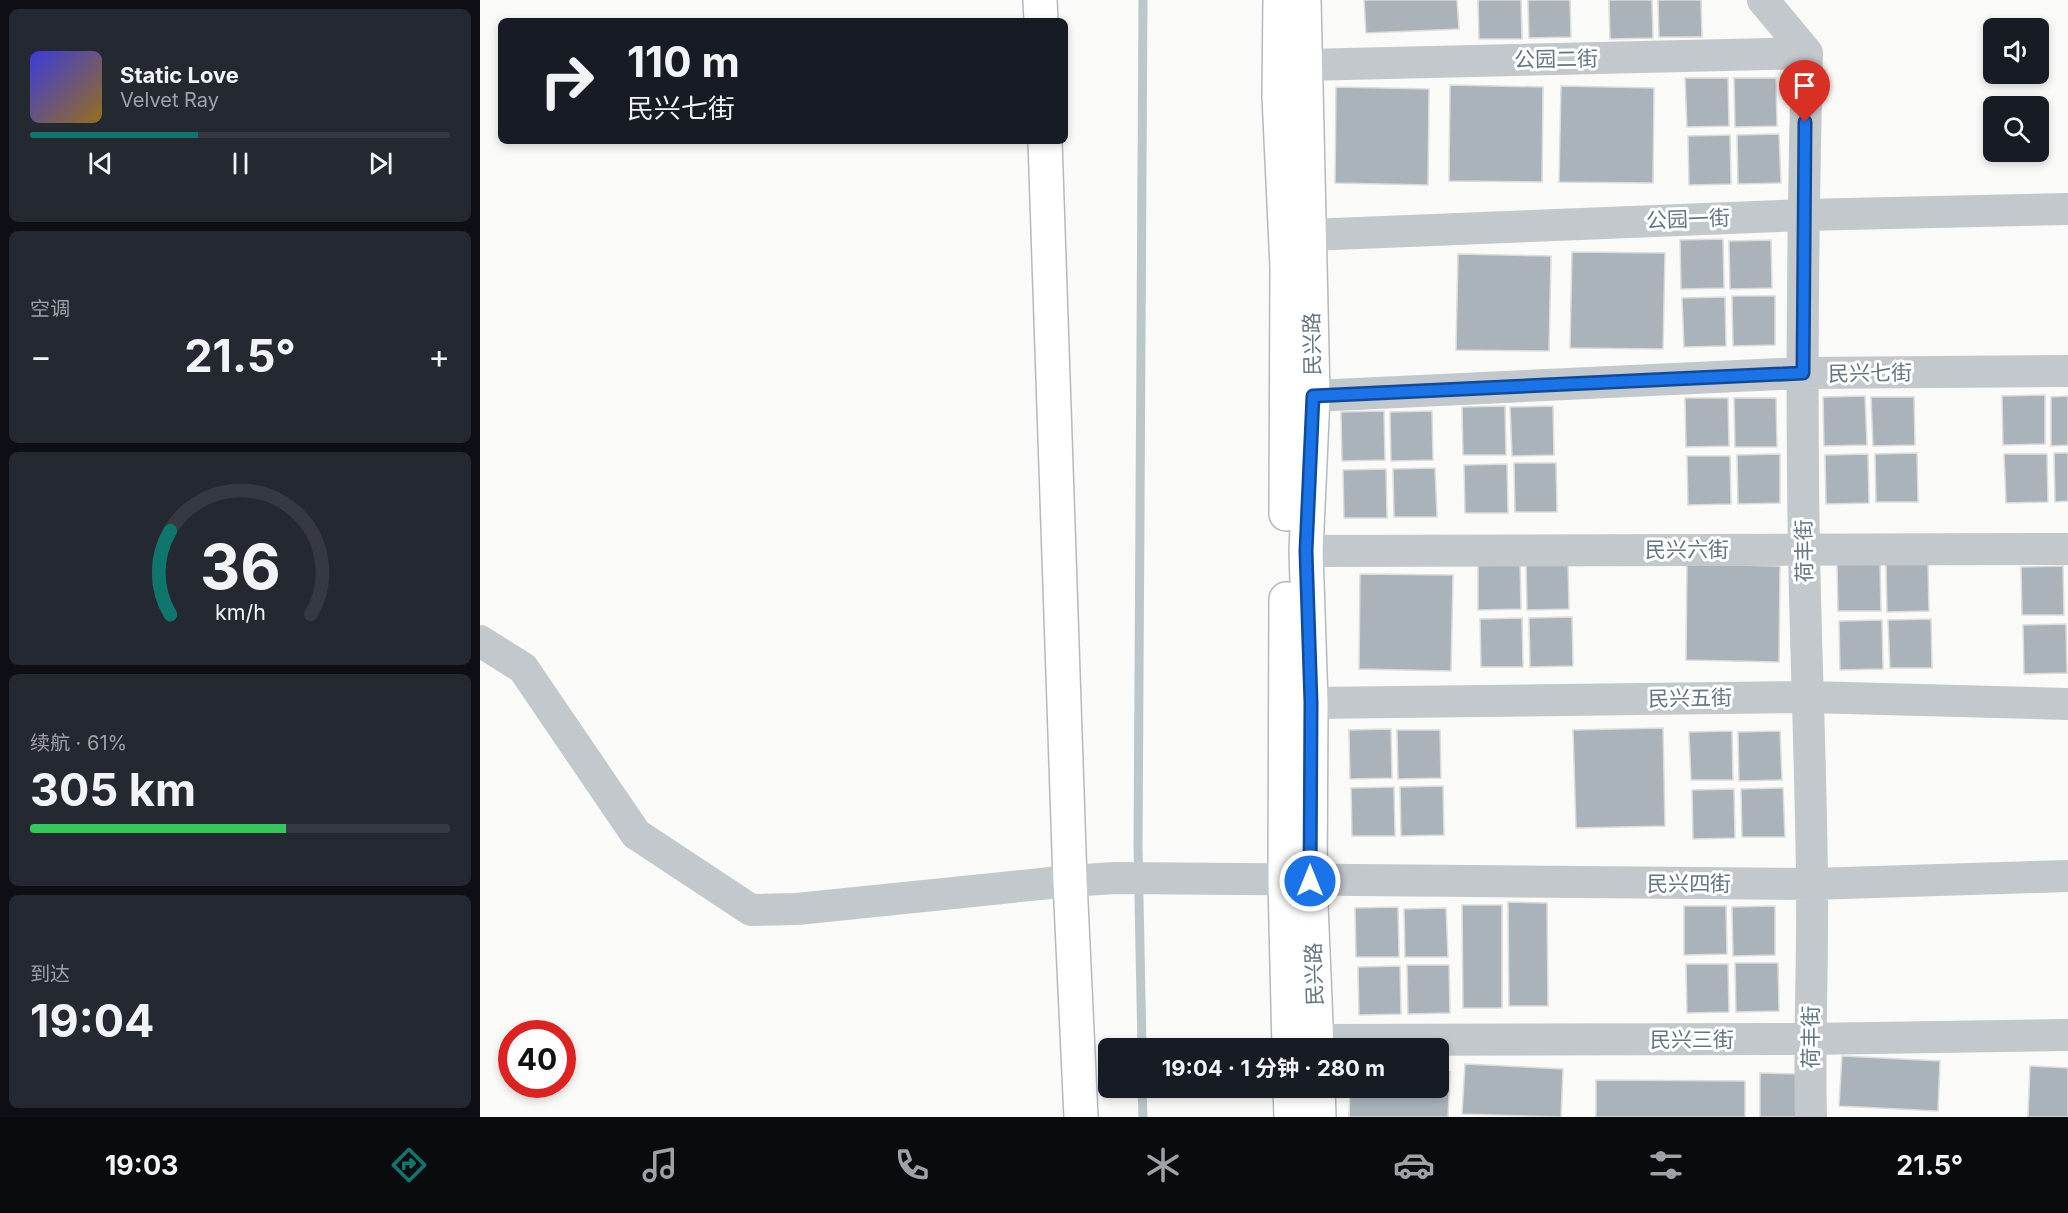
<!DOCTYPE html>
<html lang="zh">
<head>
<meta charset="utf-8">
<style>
  body { margin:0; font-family:Inter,"Noto Sans SC",sans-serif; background:#242831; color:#f1f3f6; height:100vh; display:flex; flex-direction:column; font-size:22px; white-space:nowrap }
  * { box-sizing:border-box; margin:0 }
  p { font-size:20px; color:#9ea1a6 }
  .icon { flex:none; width:33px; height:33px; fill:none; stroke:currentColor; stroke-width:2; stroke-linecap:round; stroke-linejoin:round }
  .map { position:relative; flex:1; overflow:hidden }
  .drawer { display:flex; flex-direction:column; gap:9px; padding:9px; background:#0d0f14; width:480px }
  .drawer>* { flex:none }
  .top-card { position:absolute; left:18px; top:18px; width:570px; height:126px; border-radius:9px; box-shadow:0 3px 9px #0003; background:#171b24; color:#f1f3f6; overflow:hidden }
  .controls { position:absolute; left:1503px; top:18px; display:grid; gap:12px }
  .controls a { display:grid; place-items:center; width:66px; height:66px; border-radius:9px; background:#171b24; box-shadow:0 3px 9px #0003; font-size:30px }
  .speed { position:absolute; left:18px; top:1020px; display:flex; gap:12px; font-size:30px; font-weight:700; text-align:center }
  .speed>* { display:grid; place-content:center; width:78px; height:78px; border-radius:50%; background:#171b24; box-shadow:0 3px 9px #0003; line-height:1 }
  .speed .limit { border:9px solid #d22; background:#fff; color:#111 }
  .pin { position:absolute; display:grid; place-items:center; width:51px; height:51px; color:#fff; margin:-62px -26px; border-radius:50% 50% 50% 0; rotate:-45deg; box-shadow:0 0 6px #0007 }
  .pin .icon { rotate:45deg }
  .me { position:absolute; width:66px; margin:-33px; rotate:0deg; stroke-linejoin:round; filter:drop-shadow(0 0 4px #0008) }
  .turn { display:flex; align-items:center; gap:21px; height:126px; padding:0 30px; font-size:27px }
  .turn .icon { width:78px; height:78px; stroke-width:2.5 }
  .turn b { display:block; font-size:42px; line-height:51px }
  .big { font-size:45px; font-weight:700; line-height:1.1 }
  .drawer .card { flex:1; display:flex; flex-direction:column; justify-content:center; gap:9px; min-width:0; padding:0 21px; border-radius:9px; background:#242831 }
  .drawer .dial { align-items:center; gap:0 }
  .dial svg { height:156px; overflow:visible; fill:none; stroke:#363941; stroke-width:7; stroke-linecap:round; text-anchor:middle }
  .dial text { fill:#f1f3f6; stroke:none }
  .song { display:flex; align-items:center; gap:18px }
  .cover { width:72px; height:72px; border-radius:9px; background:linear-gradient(135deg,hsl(240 70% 55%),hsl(40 70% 35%)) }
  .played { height:6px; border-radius:3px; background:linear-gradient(90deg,#0f766e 40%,#363941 40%) }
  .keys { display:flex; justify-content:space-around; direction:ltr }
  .heat { display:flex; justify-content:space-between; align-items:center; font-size:33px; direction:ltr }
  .charge { height:9px; border-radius:4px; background:linear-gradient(90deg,#34c759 61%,#363941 0) }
  .trip { position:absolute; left:618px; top:1038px; width:351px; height:60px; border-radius:9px; background:#171b24; box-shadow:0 3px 9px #0003; font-weight:700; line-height:60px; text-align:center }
  .tabs { display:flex; height:96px; justify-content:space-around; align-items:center; background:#090b0e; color:#9ea1a6 }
  .tabs .icon { width:42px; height:42px }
  .tabs .selected { color:#0f766e }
  .tabs b { font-size:27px; color:#f1f3f6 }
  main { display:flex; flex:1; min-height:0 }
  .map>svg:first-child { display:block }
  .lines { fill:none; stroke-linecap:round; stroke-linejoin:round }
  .stream { stroke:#bbc7cb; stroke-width:9 }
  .building { fill:#aab3b9; stroke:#dcdcda; stroke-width:1.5 }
  .secondary-casing { stroke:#b3babf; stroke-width:36 }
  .street { stroke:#c3c8cc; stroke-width:32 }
  .secondary { stroke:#fff; stroke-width:33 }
  .route-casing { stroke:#114b97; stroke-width:15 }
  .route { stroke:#1a73e8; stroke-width:10 }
  .labels { text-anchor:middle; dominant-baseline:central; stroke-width:6; stroke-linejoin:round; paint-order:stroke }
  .street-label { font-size:21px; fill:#657683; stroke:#fff }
</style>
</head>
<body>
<main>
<section class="drawer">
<div class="card">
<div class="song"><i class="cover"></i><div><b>Static Love</b><p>Velvet Ray</p></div></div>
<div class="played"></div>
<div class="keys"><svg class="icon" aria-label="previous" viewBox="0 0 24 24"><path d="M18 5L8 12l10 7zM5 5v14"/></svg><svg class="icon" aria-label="pause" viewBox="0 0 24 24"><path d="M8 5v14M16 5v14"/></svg><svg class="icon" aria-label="next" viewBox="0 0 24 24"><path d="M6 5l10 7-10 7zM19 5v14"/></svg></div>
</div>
<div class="card"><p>空调</p>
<div class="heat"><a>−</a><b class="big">21.5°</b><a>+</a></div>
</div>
<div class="card dial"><svg viewBox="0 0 100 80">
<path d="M14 69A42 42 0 1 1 86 69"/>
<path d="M14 69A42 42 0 0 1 14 26" stroke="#0f766e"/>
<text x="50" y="56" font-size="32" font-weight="700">36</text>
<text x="50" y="72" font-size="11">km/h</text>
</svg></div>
<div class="card"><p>续航 · 61%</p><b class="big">305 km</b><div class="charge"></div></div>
<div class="card"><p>到达</p><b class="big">19:04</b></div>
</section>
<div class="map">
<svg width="1588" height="1117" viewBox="0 0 1588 1117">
  <rect width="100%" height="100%" fill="#fafaf8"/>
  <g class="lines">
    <path class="stream" d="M 662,1048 L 658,848 L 663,0
      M 662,1088 L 663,1117"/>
  </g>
  <path class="building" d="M 884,0 L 977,0 L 979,29 L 886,33 Z
    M 998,0 L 1041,0 L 1042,39 L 999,39 Z
    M 1048,0 L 1090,0 L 1091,37 L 1049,38 Z
    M 1129,0 L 1172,0 L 1173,38 L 1130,39 Z
    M 1178,0 L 1221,0 L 1222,37 L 1179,37 Z
    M 1205,78 L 1248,78 L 1249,126 L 1207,127 Z
    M 1254,78 L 1296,78 L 1297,126 L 1255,127 Z
    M 970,85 L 1063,87 L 1062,182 L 969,181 Z
    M 1081,86 L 1174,88 L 1173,183 L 1079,182 Z
    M 856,87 L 949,89 L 948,185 L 855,183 Z
    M 1299,134 L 1301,183 L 1258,184 L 1257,135 Z
    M 1250,135 L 1251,184 L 1209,185 L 1208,136 Z
    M 1243,239 L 1244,288 L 1201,289 L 1200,240 Z
    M 1291,240 L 1292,288 L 1250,289 L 1249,241 Z
    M 1092,252 L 1185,253 L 1183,349 L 1090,348 Z
    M 978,254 L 1071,256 L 1069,351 L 976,350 Z
    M 1252,296 L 1295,296 L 1295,345 L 1253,346 Z
    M 1245,297 L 1246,346 L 1204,347 L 1202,298 Z
    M 1565,395 L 1565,444 L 1523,445 L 1522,396 Z
    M 1385,396 L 1387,445 L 1344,446 L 1343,397 Z
    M 1588,396 L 1588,445 L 1571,446 L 1571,397 Z
    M 1391,397 L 1434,397 L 1435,445 L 1393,446 Z
    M 1205,398 L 1248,398 L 1249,446 L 1206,447 Z
    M 1254,398 L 1296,398 L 1297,447 L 1255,447 Z
    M 1025,406 L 1026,455 L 983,455 L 982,407 Z
    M 1073,406 L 1074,455 L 1032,456 L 1030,407 Z
    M 904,411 L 905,460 L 862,461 L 861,412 Z
    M 952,411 L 953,460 L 911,461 L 910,412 Z
    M 1437,453 L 1438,502 L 1396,502 L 1395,454 Z
    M 1574,453 L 1588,453 L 1588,501 L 1575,502 Z
    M 1300,454 L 1300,503 L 1258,504 L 1257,455 Z
    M 1388,454 L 1389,503 L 1346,504 L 1345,455 Z
    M 1524,454 L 1567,454 L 1568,502 L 1526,503 Z
    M 1207,456 L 1250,456 L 1251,504 L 1208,505 Z
    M 1034,463 L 1076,463 L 1077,512 L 1035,512 Z
    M 1027,464 L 1028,513 L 985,513 L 984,465 Z
    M 955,468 L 957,517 L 914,517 L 913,469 Z
    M 906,469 L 907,518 L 864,518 L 863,470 Z
    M 1040,560 L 1041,609 L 998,610 L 998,561 Z
    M 1046,561 L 1088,561 L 1089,609 L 1047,610 Z
    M 1400,562 L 1401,611 L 1358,611 L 1357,563 Z
    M 1406,563 L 1448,563 L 1449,611 L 1407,612 Z
    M 1207,564 L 1300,566 L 1299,662 L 1206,660 Z
    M 1583,566 L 1584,615 L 1542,615 L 1541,567 Z
    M 880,574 L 973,575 L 971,671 L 879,669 Z
    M 1092,617 L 1093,666 L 1050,667 L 1049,618 Z
    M 1042,618 L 1043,667 L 1001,667 L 1000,619 Z
    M 1451,619 L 1452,668 L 1410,668 L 1408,620 Z
    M 1402,620 L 1403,669 L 1360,670 L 1359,621 Z
    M 1586,624 L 1587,673 L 1544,674 L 1543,625 Z
    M 1183,728 L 1185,826 L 1096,828 L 1093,730 Z
    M 911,729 L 912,778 L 870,779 L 869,730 Z
    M 917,730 L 960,730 L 961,778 L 918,779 Z
    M 1252,731 L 1253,780 L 1211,780 L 1209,732 Z
    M 1300,731 L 1302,780 L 1259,781 L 1258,732 Z
    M 963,786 L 964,835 L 921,836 L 920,787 Z
    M 914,787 L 915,836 L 872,836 L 871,788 Z
    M 1303,788 L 1305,837 L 1262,837 L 1261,789 Z
    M 1254,789 L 1255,838 L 1213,839 L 1212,790 Z
    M 1028,902 L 1067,903 L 1068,1006 L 1029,1006 Z
    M 982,905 L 1022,905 L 1022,1008 L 983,1008 Z
    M 1204,906 L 1246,906 L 1247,954 L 1204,955 Z
    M 1295,906 L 1295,955 L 1253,956 L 1252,907 Z
    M 918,907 L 919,957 L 876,957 L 875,908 Z
    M 966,908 L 968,957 L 925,957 L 924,909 Z
    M 1255,963 L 1298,963 L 1299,1011 L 1256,1012 Z
    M 1206,964 L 1248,964 L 1249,1012 L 1207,1013 Z
    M 927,965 L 969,965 L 970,1013 L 928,1014 Z
    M 920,966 L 921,1014 L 879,1015 L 878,967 Z
    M 1362,1056 L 1460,1061 L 1458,1111 L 1359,1106 Z
    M 985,1064 L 1083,1069 L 1081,1117 L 982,1114 Z
    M 1550,1066 L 1588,1068 L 1588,1117 L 1548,1117 Z
    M 958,1071 L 970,1072 L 968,1117 L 869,1117 L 870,1088 L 958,1088 Z
    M 1280,1073 L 1320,1074 L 1320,1117 L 1280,1117 Z
    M 1116,1080 L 1265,1081 L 1265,1117 L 1116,1117 Z"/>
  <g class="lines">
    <g class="secondary-casing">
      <path id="secondary" d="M 560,0 L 561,21
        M 800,0 L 799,96 L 807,267 L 806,514
        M 824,0 L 833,396 L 826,551 L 831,703 L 830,881 L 837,1048
        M 565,141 L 590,881 L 601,1117
        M 806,599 L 805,880 L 809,1048
        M 810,1088 L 811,1117
        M 838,1088 L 839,1117"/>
    </g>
    <path class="street" d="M 1283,0 L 1327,53 C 1323,218 1321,384 1324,550 C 1326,661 1331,771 1332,882 C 1333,960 1329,1038 1331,1117
      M 824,65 L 1327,53
      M 829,235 L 1323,215 L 1588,209
      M 833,396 L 1323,373 L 1588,371
      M 826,551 L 1588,549
      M 0,641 L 43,668 L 156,834 L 271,910 L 317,909 L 590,881 L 635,878 L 1332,884 L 1588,876
      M 831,703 L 1328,697 L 1588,704
      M 837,1040 L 1329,1039 L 1588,1035"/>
    <use href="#secondary" class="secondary"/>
  </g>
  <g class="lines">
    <g class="route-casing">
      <path id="route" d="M 830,881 L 831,703 L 826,551 L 833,396 L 1323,373 L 1325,122"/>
    </g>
    <use href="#route" class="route"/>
  </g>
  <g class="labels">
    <g class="street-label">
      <text transform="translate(1076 59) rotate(-1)">公园二街</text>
      <text transform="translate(1208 219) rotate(-2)">公园一街</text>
      <text transform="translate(832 344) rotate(-91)">民兴路</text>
      <text transform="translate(1390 373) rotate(-1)">民兴七街</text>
      <text x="1207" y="549">民兴六街</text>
      <text transform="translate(1324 551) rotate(-91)">荷丰街</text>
      <text transform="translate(1210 698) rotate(-1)">民兴五街</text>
      <text x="1209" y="883">民兴四街</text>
      <text transform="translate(834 974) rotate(-92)">民兴路</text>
      <text transform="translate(1330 1037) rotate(-90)">荷丰街</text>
      <text x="1212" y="1039">民兴三街</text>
    </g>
  </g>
</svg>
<div class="controls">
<a><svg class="icon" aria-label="sound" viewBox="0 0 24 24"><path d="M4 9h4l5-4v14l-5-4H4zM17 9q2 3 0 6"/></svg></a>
<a><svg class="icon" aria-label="search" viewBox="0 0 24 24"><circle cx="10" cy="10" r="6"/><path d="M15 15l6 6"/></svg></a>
</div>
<div class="speed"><div class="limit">40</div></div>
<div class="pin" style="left:1325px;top:122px;background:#d93025"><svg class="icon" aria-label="arrive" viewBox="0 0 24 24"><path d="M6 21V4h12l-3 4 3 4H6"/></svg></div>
<svg class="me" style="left:830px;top:881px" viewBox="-20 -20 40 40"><circle r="17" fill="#1a73e8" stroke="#fff" stroke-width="3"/><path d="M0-11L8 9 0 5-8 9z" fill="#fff"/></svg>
<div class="trip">19:04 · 1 分钟 · 280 m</div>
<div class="top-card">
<div class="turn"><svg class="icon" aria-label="right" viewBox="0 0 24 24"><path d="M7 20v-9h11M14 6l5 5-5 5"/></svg><div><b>110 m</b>民兴七街</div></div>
</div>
</div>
</main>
<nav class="tabs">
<b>19:03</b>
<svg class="icon selected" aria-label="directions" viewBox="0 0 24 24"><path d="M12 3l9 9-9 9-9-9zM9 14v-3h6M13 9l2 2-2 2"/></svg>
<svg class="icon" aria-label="music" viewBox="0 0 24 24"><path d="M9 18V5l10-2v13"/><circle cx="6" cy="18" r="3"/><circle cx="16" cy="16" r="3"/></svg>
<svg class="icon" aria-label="phone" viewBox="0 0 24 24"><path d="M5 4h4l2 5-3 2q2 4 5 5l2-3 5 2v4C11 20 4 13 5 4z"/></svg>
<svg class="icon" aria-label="climate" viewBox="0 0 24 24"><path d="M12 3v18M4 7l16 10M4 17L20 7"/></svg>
<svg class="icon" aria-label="car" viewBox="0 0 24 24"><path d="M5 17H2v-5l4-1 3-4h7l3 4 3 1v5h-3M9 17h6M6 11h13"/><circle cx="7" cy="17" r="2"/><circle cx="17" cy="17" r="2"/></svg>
<svg class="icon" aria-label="filters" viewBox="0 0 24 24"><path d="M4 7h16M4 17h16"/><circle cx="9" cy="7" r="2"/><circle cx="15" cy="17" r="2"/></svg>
<b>21.5°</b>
</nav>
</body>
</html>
